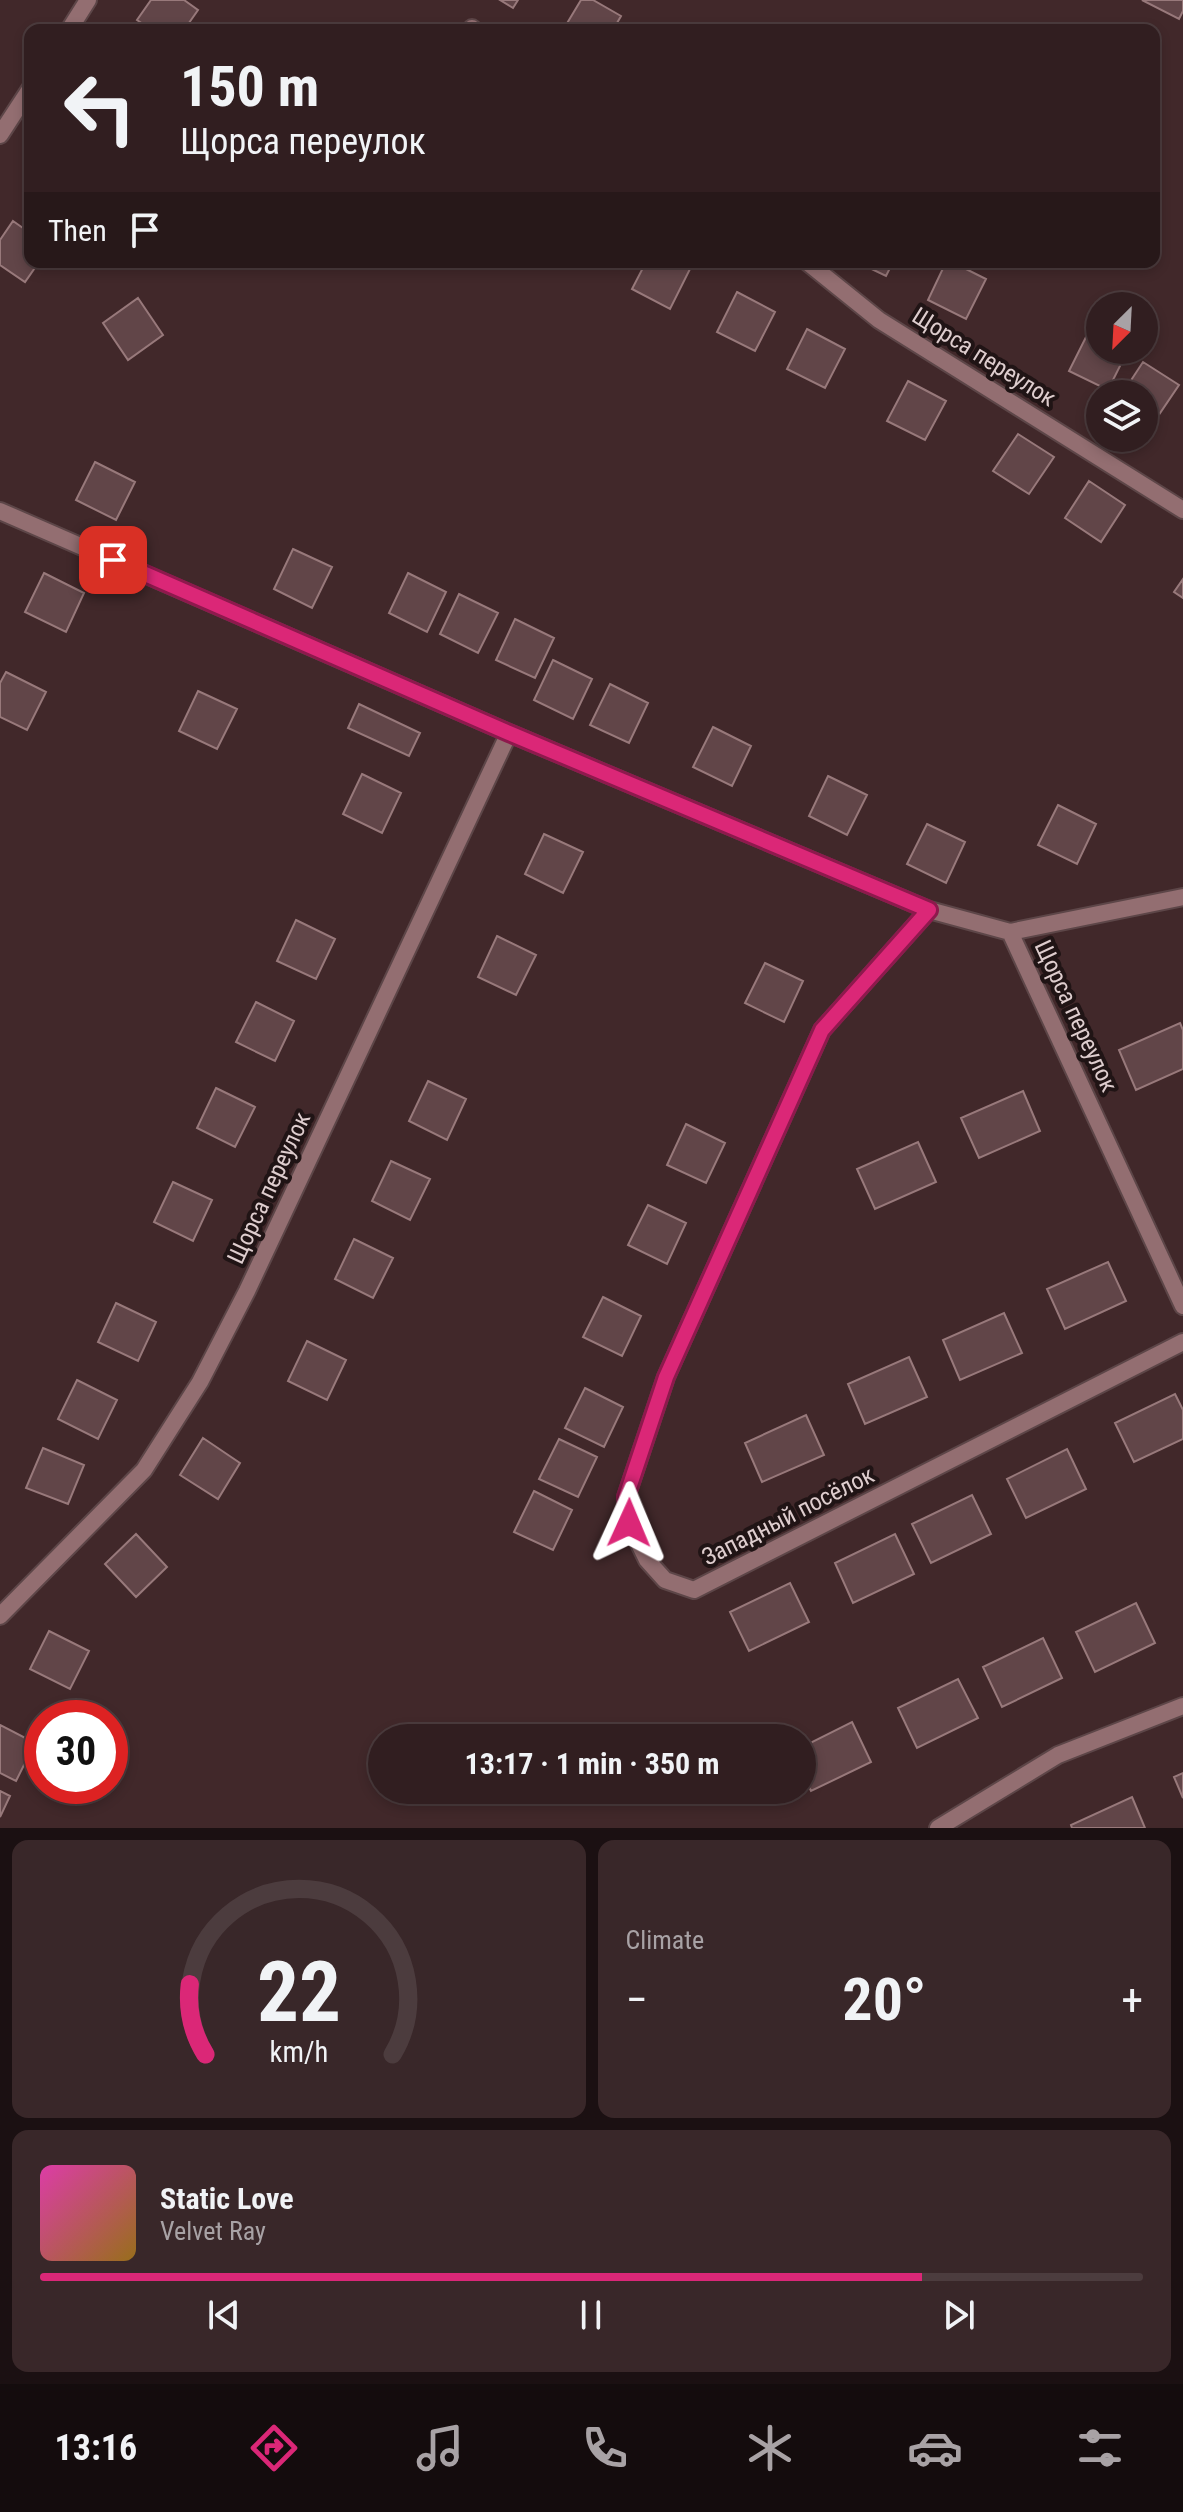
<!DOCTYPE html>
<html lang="en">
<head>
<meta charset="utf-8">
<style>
  body { margin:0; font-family:"Roboto Condensed",sans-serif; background:#392729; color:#f1f3f6; height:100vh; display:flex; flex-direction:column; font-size:30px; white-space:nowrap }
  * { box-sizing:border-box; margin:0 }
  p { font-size:26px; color:#a8a2a5 }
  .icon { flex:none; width:44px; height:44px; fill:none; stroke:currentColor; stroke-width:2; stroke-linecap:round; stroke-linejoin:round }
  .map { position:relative; height:1828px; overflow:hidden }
  .details { display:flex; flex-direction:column; gap:12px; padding:12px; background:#1b1012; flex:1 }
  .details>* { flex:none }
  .hud { position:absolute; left:24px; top:24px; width:1136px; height:244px; border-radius:16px; box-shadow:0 4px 12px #0003,0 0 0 2px #4c3c3e; background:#311e20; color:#f1f3f6; overflow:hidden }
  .needle { width:52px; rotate:204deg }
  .tools { position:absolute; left:1086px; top:292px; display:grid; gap:16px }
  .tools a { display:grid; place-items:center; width:72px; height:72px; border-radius:50%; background:#311e20; box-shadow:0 4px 12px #0003,0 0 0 2px #4c3c3e; font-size:40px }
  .speed { position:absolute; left:24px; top:1700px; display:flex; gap:16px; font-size:40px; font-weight:700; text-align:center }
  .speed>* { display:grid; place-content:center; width:104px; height:104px; border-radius:50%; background:#311e20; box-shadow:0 4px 12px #0003,0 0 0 2px #4c3c3e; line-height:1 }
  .speed .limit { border:12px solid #d22; background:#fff; color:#111 }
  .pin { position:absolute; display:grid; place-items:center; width:68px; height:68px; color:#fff; margin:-34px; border-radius:16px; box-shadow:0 4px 12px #0006 }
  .me { position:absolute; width:88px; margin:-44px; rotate:1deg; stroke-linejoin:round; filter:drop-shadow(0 0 6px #0008) }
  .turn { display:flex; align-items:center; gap:28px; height:168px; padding:0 24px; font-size:36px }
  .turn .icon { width:104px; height:104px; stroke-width:2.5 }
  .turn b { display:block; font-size:56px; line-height:68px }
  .then { display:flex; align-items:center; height:76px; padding:0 24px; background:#0003; gap:16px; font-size:30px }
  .big { font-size:60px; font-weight:700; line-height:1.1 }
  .details .widget { flex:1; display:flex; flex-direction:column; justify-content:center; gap:12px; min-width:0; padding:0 28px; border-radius:16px; background:#392729 }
  .details .dial { align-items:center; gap:0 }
  .dial svg { height:208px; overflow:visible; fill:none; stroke:#4c3c3e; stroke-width:7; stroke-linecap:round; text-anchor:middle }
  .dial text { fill:#f1f3f6; stroke:none }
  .song { display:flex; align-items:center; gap:24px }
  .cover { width:96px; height:96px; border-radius:12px; background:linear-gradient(135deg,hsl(320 70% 55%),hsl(40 70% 35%)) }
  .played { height:8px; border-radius:4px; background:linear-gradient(90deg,#db2777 80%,#4c3c3e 80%) }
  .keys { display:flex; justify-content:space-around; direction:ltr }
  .heat { display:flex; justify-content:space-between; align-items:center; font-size:44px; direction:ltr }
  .details .tiles { flex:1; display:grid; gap:12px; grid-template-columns:1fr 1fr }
  .widget:last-child { grid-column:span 2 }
  .trip { position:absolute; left:368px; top:1724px; width:448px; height:80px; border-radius:40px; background:#311e20; box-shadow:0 4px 12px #0003,0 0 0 2px #4c3c3e; font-weight:700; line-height:80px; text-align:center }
  .tab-bar { display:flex; height:128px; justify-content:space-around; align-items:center; background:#140c0d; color:#a8a2a5 }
  .tab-bar .icon { width:56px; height:56px }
  .tab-bar .active { color:#db2777 }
  .tab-bar b { font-size:36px; color:#f1f3f6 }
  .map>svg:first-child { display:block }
  .building { fill:#614548; stroke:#98797b; stroke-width:2 }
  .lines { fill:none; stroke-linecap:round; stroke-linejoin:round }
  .minor-casing { stroke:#5d4648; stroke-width:20 }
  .minor { stroke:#936e71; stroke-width:16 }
  .route-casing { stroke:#8e194d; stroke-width:20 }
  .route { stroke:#db2777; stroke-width:14 }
  .labels { text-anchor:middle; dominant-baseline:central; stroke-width:8; stroke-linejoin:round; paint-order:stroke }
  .street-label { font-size:24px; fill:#decdce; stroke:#201415 }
</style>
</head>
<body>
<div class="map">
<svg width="1183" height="1828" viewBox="0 0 1183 1828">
  <rect width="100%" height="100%" fill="#41282a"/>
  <path class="building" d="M 151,0 L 184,0 L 198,10 L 184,30 L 152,30 L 137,20 Z
    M 500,0 L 518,0 L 513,8 Z
    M 581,0 L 593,0 L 621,16 L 613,30 L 563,30 Z
    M 1142,0 L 1183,0 L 1183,11 L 1179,19 Z
    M 13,221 L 30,233 L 30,262 L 39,262 L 25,282 L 0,265 L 0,240 Z
    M 646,262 L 677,262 L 690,269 L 670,309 L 632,289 Z
    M 857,262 L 893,262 L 886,276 Z
    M 946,262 L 952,262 L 986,279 L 966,319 L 928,300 Z
    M 737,292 L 775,312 L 755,351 L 717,332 Z
    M 138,298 L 163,335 L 128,360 L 103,323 Z
    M 807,329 L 845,349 L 825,388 L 787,369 Z
    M 1089,331 L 1100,336 L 1100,350 L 1128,350 L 1108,390 L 1069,371 Z
    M 1143,362 L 1179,385 L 1154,422 L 1144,415 L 1144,394 L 1122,394 Z
    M 908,381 L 946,401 L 925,440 L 887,421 Z
    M 1018,434 L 1054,457 L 1029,494 L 993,471 Z
    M 95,462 L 135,482 L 116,520 L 76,500 Z
    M 1089,481 L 1125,505 L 1101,542 L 1065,518 Z
    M 293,549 L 332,567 L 312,608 L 274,589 Z
    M 44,573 L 84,593 L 66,632 L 25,612 Z
    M 408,573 L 446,592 L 427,632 L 389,613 Z
    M 1183,579 L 1183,598 L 1174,592 Z
    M 459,594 L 498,613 L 478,653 L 440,634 Z
    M 515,619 L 554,638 L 535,678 L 496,660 Z
    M 553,660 L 592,679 L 573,719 L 534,700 Z
    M 6,672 L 46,692 L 27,730 L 0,717 L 0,683 Z
    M 610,684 L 648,703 L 629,743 L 590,725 Z
    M 198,691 L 237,709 L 217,749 L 179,731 Z
    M 359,704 L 420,733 L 409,756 L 348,728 Z
    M 713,727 L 751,746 L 732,786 L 693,767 Z
    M 362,774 L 401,793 L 382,833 L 343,814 Z
    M 828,776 L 867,795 L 847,835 L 809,816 Z
    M 1058,805 L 1096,824 L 1077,864 L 1038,845 Z
    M 927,824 L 965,842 L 946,883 L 907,864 Z
    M 544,834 L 583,852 L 563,893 L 525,874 Z
    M 296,920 L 335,939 L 316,979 L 277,961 Z
    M 497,936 L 536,955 L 516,995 L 478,977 Z
    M 765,963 L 803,981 L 784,1022 L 745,1003 Z
    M 256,1002 L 294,1021 L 275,1061 L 236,1042 Z
    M 1180,1023 L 1183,1030 L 1183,1069 L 1136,1090 L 1119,1050 Z
    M 428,1081 L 466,1099 L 447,1140 L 409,1121 Z
    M 216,1088 L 255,1107 L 235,1147 L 197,1128 Z
    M 1023,1091 L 1040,1131 L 979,1158 L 961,1118 Z
    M 686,1124 L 725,1143 L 706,1183 L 667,1165 Z
    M 918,1142 L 936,1182 L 875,1209 L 857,1169 Z
    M 391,1161 L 430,1179 L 410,1220 L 372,1201 Z
    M 173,1182 L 212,1200 L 193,1241 L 154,1222 Z
    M 648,1205 L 686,1223 L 667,1264 L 628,1245 Z
    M 354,1239 L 393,1258 L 373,1298 L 335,1279 Z
    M 1108,1262 L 1126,1301 L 1065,1329 L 1047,1289 Z
    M 603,1297 L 641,1316 L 622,1356 L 583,1337 Z
    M 116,1303 L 156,1322 L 138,1361 L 98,1342 Z
    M 1004,1313 L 1022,1353 L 960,1380 L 943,1340 Z
    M 307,1341 L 346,1360 L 327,1400 L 288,1381 Z
    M 909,1357 L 927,1397 L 865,1424 L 848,1384 Z
    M 77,1380 L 117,1400 L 98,1439 L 58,1419 Z
    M 585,1388 L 623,1407 L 604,1447 L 565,1428 Z
    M 1175,1394 L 1183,1410 L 1183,1439 L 1134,1462 L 1115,1423 Z
    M 806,1415 L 824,1455 L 762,1482 L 745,1443 Z
    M 203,1438 L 240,1463 L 218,1499 L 180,1475 Z
    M 559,1439 L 597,1457 L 578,1497 L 539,1479 Z
    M 43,1448 L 84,1465 L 68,1504 L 26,1488 Z
    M 1067,1449 L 1086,1489 L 1026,1518 L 1007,1479 Z
    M 534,1491 L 572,1510 L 553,1550 L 514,1532 Z
    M 972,1495 L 991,1534 L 931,1563 L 912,1524 Z
    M 136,1534 L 167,1567 L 136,1597 L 105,1564 Z
    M 895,1534 L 914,1574 L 853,1603 L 835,1563 Z
    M 790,1583 L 809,1622 L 749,1651 L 730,1612 Z
    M 1136,1603 L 1155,1643 L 1095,1672 L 1076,1632 Z
    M 49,1631 L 89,1651 L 70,1689 L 30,1669 Z
    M 1043,1638 L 1062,1678 L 1002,1707 L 983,1667 Z
    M 958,1679 L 978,1718 L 917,1748 L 898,1708 Z
    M 852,1722 L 871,1762 L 811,1791 L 802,1772 L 802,1747 Z
    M 0,1725 L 35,1743 L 16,1781 L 0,1773 Z
    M 1183,1773 L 1183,1798 L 1174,1777 Z
    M 0,1791 L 10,1796 L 0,1817 Z
    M 1132,1797 L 1145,1828 L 1072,1828 L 1071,1825 Z"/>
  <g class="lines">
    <g class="minor-casing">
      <path id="minor" d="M 472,28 L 474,30
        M 69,30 L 88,0
        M 0,135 L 30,89
        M 807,262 L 879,320 L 1183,510
        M 0,511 L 509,733 L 929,910 L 1010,932 L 1183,1306
        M 929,910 L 822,1030 L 666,1377 L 626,1497 L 629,1523 L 647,1560 L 665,1580 L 694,1590 L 1183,1342
        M 1010,932 L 1183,897
        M 0,1616 L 144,1470 L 200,1382 L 247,1291 L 509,733
        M 938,1828 L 1058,1755 L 1183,1706"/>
    </g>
    <use href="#minor" class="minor"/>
  </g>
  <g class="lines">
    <g class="route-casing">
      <path id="route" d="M 113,560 L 509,733 L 929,910 L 822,1030 L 666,1377 L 626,1497 L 629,1523"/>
    </g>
    <use href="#route" class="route"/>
  </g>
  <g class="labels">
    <g class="street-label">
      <text transform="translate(984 357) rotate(32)">Щорса переулок</text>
      <text transform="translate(1076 1016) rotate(65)">Щорса переулок</text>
      <text transform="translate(269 1188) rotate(-65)">Щорса переулок</text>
      <text transform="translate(788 1516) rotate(-27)">Западный посёлок</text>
    </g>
  </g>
</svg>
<div class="tools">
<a><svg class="needle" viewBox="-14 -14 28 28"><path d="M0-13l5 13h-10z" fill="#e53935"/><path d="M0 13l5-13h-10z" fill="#a8a2a5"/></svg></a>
<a><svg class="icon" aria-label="layers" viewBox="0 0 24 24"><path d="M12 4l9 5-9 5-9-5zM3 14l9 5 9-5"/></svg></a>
</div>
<div class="speed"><div class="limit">30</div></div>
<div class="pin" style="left:113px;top:560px;background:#d93025"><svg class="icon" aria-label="arrive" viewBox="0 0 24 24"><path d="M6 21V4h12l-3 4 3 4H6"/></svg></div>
<svg class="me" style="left:629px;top:1523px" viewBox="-20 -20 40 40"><path d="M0-17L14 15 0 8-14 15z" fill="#db2777" stroke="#fff" stroke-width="4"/></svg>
<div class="trip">13:17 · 1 min · 350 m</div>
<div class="hud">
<div class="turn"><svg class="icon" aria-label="left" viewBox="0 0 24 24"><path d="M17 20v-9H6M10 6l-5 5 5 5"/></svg><div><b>150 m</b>Щорса переулок</div></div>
<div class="then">Then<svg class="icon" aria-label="arrive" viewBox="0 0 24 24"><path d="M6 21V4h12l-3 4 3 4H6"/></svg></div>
</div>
</div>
<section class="details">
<div class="tiles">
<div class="widget dial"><svg viewBox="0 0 100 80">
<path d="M14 69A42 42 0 1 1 86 69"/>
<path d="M14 69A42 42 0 0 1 8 42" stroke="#db2777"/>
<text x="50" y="56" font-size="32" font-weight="700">22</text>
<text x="50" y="72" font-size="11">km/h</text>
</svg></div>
<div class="widget"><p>Climate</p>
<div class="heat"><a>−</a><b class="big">20°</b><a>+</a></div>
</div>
<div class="widget">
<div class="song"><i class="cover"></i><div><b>Static Love</b><p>Velvet Ray</p></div></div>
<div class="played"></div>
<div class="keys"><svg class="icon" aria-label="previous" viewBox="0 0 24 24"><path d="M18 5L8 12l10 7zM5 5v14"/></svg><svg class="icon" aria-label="pause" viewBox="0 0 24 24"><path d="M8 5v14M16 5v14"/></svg><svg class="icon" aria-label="next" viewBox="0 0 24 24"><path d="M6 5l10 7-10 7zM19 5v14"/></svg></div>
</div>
</div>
</section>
<nav class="tab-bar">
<b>13:16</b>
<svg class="icon active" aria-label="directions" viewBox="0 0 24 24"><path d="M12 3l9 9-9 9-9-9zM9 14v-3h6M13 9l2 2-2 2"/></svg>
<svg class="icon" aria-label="music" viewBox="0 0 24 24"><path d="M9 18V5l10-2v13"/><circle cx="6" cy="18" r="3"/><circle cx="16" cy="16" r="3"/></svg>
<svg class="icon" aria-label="phone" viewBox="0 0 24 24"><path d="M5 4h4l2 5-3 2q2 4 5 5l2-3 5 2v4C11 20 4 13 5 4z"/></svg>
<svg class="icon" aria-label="climate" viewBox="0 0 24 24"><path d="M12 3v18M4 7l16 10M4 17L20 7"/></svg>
<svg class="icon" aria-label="car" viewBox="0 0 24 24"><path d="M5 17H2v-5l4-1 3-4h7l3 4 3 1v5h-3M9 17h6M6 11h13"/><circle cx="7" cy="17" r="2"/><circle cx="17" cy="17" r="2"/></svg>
<svg class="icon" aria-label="filters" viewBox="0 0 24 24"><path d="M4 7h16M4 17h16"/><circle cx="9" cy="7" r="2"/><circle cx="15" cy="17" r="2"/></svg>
</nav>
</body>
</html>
